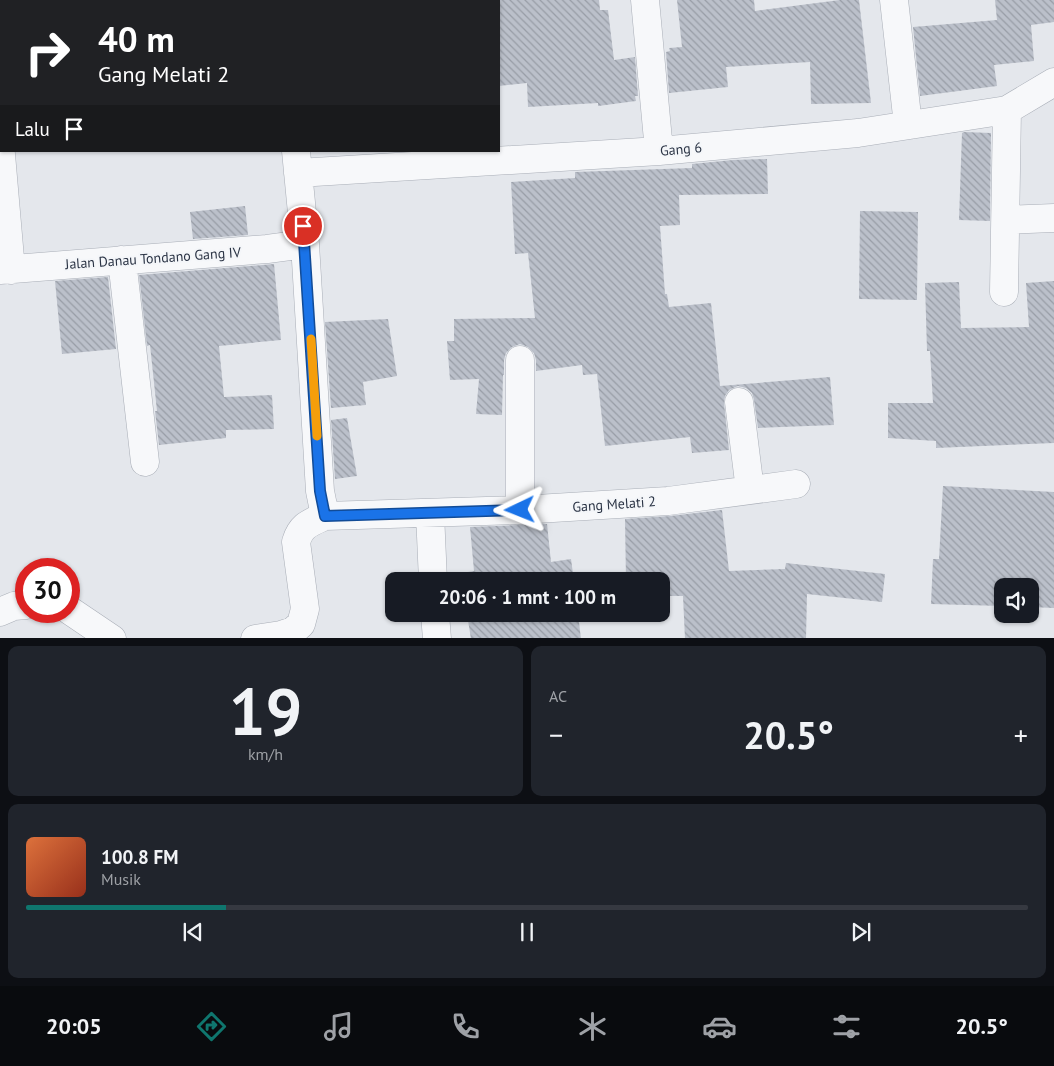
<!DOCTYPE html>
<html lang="id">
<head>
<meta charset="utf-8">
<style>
  body { margin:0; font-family:"PT Sans",sans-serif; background:#20242c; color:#f1f3f6; height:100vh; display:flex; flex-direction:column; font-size:19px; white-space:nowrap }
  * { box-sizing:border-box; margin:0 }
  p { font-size:16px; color:#9ea1a6 }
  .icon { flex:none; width:28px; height:28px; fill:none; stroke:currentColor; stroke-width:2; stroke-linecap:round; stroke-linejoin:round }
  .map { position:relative; height:638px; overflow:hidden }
  .details { display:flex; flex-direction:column; gap:8px; padding:8px; background:#0d0f14; flex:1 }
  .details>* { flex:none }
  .guide { position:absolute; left:0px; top:0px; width:500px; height:152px; box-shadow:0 1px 4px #0004; background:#202124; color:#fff; overflow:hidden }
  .fabs { position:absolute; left:994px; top:578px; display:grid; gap:10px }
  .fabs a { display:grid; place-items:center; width:45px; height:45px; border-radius:10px; background:#171b24; box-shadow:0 1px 4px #0004; font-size:25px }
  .speed { position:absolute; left:15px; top:558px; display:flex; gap:10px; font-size:25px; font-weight:700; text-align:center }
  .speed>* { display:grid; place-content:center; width:65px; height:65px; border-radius:50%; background:#171b24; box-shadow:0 1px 4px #0004; line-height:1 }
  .speed .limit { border:8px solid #d22; background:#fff; color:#111 }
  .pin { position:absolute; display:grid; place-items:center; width:42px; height:42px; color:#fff; margin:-21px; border:2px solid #fff; border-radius:50%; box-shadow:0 1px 5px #0007 }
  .me { position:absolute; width:55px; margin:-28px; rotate:268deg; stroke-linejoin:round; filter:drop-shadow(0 0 4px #0008) }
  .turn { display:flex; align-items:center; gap:18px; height:105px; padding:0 15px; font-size:22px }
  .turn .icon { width:65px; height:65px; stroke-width:2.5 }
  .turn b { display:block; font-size:35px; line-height:42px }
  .then { display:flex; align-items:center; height:48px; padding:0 15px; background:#0003; gap:10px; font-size:19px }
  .big { font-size:38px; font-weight:600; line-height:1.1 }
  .details .widget { flex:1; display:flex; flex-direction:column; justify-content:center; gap:8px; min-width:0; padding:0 18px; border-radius:10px; background:#20242c }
  .details .dial { align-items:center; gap:0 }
  .dial b { font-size:65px; line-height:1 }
  .song { display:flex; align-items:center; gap:15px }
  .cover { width:60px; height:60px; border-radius:8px; background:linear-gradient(135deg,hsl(20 70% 55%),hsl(10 70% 35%)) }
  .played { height:5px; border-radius:2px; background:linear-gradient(90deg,#0f766e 20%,#363941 20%) }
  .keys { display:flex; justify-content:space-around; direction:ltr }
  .heat { display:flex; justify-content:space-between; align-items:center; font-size:28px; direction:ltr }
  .details .tiles { flex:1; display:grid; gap:8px; grid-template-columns:1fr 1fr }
  .widget:last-child { grid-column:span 2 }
  .trip { position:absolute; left:385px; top:572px; width:285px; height:50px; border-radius:10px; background:#171b24; box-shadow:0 1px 4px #0004; font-weight:600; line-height:50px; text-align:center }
  .tabs { display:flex; height:80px; justify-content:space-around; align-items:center; background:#090b0e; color:#9ea1a6 }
  .tabs .icon { width:35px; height:35px }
  .tabs .on { color:#0f766e }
  .tabs b { font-size:22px; color:#f1f3f6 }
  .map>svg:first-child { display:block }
  .building { fill:url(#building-back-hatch) }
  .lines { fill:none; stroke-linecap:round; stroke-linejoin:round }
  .minor-casing { stroke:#a9aeb7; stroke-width:29 }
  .minor { stroke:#f7f8fa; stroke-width:28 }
  .route-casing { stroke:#114b97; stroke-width:12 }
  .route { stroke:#1a73e8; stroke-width:9 }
  .slow { stroke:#f59e0b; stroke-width:9 }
  .labels { text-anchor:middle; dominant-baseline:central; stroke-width:4; stroke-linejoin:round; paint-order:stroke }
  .street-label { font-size:14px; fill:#2b3445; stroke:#f4f6f9 }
</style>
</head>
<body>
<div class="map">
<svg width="1054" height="639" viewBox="0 0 1054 639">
  <defs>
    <pattern id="building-back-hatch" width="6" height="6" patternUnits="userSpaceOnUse" patternTransform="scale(1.25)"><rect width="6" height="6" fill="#bbc0ca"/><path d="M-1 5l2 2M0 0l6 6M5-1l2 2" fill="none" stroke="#989da6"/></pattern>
  </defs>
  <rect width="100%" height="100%" fill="#e4e7ec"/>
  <path class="building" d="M 499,0 L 599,0 L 600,10 L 608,10 L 614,60 L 635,57 L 638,96 L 635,96 L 636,101 L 598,106 L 598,103 L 528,107 L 527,83 L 499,86 Z
    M 677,0 L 754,0 L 755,11 L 840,0 L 859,0 L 871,103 L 811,104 L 810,62 L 726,67 L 728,87 L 669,93 L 666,52 L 670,51 L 669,48 L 682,47 Z
    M 995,0 L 1054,0 L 1054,22 L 1031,25 L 1034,61 L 994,65 L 997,86 L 920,96 L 913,27 L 997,20 Z
    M 964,132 L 991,133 L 990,221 L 959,220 L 962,133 Z
    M 767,159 L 768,194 L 679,195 L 680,225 L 660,226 L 665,294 L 667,294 L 669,307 L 711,303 L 720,386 L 830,377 L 834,425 L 758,428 L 754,400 L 752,393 L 746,388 L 738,386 L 729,390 L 725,396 L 724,403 L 729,450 L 692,453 L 690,437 L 605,446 L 597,374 L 583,375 L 582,365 L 536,371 L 536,360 L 534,353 L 528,347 L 520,344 L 512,347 L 506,353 L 504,360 L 504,375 L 503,375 L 502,415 L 476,414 L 479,379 L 450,380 L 447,341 L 454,341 L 454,319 L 535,318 L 528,253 L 515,254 L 511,182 L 575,178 L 575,172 L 692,168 L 692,164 L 733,160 Z
    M 245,206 L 248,235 L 193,239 L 190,212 Z
    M 860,211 L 918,212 L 917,300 L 859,299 Z
    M 274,264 L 281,340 L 219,346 L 224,397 L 272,395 L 274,429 L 226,430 L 226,438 L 159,445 L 155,411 L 157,411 L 150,345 L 147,346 L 139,275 Z
    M 108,277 L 116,349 L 62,354 L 55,281 Z
    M 1054,281 L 1054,443 L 936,448 L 936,441 L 888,438 L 888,403 L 933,403 L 930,351 L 927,351 L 925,283 L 959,282 L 961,328 L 1029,327 L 1026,283 Z
    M 388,319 L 397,376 L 363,382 L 366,405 L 331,408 L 325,322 Z
    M 347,418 L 357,476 L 335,479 L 331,420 Z
    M 943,486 L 1054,492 L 1054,608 L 1030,607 L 1030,586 L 1002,586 L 1002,606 L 931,604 L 933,559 L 939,559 Z
    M 722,510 L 729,571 L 785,569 L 786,563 L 885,574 L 882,602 L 807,594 L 806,639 L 685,639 L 683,596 L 661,596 L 661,581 L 626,581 L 625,519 L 670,516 Z
    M 547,524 L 551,562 L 571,559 L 574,581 L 463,581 L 461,573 L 474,571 L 470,527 Z
    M 467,614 L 578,614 L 581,639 L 471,639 Z"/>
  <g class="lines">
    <g class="minor-casing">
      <path id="minor" d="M 284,0 L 284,1
        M 645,0 L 659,151
        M 894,0 L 908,125
        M 0,143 L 11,270
        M 296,151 L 305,244 L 320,491 L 325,516
        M 298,173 L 659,151 L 858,133 L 1007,110 L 1054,82
        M 1006,220 L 1054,218
        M 122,260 L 145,462
        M 0,270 L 267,249 L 305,244
        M 1004,292 L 1007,110
        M 520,360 L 520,510
        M 739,402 L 750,490
        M 430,513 L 433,581
        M 69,610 L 112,639
        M 0,612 L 14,606 L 26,605
        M 435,614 L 437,639
        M 255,639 L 281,635 L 293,631 L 301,624 L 305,609 L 296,542 C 301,525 310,523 325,516 L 520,510 L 668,501 L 796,484"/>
    </g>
    <use href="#minor" class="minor"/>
  </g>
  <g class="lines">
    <g class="route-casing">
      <path id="route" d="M 303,226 L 320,491 L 325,516 L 520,510"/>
    </g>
    <use href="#route" class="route"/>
    <path class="slow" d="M 311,339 L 317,436"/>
  </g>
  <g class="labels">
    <g class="street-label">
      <text transform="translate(681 149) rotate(-5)">Gang 6</text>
      <text transform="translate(153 258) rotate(-4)">Jalan Danau Tondano Gang IV</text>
      <text transform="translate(614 504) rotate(-4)">Gang Melati 2</text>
    </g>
  </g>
</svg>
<div class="fabs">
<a><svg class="icon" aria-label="sound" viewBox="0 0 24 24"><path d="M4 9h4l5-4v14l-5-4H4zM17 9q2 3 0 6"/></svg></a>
</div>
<div class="speed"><div class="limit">30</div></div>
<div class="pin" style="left:303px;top:226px;background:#d93025"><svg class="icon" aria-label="arrive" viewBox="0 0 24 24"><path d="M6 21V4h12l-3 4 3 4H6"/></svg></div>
<svg class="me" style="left:520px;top:510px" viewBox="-20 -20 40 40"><path d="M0-17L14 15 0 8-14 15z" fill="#1a73e8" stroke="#fff" stroke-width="4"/></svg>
<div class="trip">20:06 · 1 mnt · 100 m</div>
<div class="guide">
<div class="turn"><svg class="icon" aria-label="right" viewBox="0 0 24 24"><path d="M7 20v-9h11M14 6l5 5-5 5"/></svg><div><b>40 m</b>Gang Melati 2</div></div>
<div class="then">Lalu<svg class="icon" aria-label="arrive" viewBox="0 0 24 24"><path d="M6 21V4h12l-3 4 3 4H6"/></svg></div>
</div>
</div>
<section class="details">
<div class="tiles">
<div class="widget dial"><b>19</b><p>km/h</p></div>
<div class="widget"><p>AC</p>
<div class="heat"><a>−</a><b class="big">20.5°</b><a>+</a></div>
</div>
<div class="widget">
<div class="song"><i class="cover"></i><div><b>100.8 FM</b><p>Musik</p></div></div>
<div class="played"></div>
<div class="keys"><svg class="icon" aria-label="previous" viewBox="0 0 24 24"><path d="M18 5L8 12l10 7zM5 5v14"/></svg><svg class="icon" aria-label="pause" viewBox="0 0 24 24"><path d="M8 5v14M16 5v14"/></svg><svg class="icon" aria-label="next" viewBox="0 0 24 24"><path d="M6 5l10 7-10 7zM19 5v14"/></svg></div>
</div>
</div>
</section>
<nav class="tabs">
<b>20:05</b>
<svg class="icon on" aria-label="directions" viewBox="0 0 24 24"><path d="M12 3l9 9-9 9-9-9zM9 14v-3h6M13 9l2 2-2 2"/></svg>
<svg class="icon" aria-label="music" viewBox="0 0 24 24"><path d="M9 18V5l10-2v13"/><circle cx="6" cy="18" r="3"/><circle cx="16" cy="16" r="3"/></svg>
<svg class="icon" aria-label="phone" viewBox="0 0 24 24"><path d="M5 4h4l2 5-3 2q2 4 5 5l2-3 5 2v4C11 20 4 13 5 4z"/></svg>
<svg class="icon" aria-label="climate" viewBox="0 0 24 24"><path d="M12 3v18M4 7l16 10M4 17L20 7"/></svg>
<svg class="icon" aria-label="car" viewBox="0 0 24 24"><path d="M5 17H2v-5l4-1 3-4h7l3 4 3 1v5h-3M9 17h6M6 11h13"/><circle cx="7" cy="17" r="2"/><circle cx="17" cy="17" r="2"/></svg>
<svg class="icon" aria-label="filters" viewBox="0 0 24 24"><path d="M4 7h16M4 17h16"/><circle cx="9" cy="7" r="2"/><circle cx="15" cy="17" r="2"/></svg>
<b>20.5°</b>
</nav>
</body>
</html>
